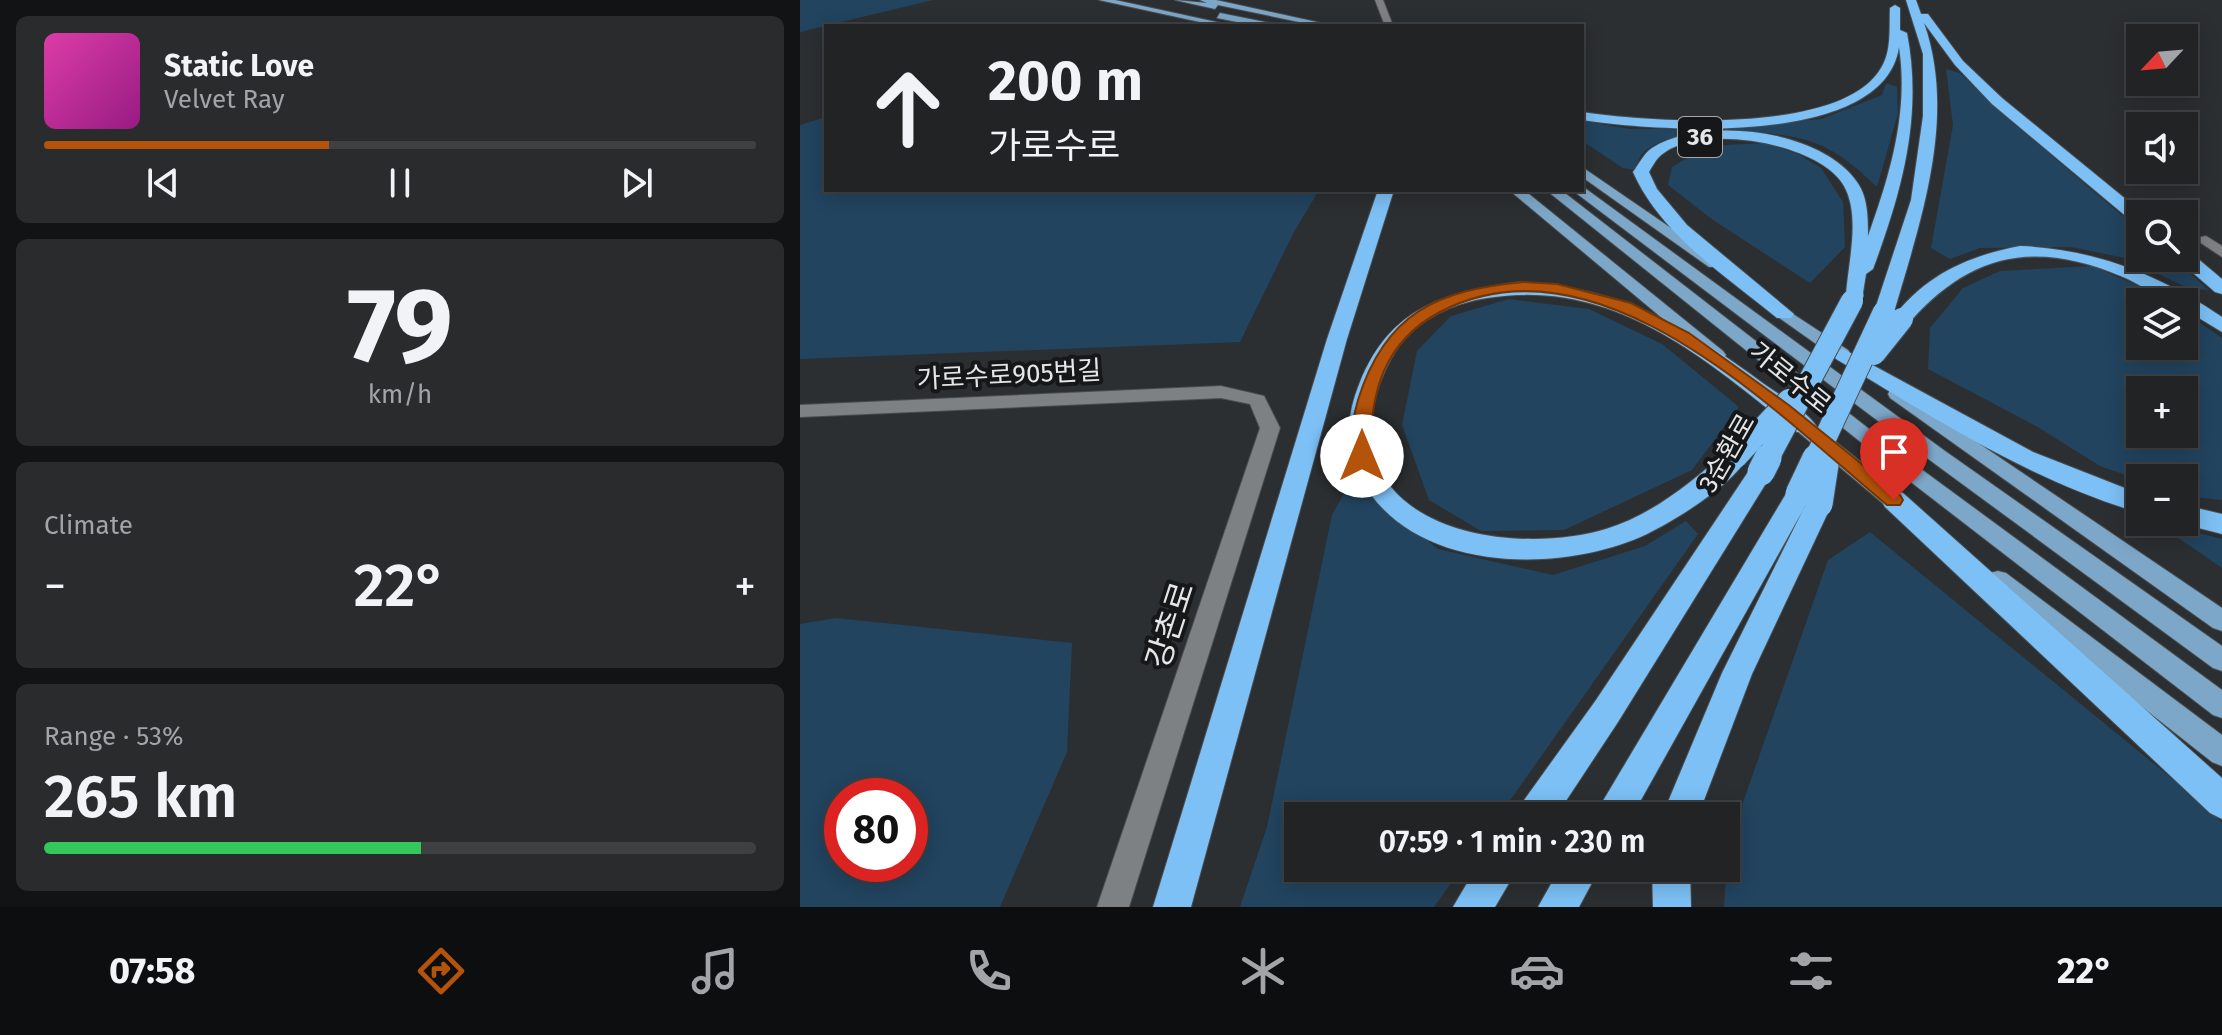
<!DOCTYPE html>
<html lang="en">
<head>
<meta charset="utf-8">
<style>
  body { margin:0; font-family:"Fira Sans","Noto Sans KR",sans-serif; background:#292b2d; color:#f1f3f6; height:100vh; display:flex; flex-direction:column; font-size:30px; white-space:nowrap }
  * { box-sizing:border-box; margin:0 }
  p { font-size:26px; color:#a2a4a7 }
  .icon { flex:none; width:44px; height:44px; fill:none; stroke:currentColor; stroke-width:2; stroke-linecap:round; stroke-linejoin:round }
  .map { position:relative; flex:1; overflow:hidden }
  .details { display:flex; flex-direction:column; gap:16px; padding:16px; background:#121314; width:800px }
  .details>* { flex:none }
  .guide { position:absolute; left:24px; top:24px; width:760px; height:168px; border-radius:0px; box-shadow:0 4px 20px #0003,0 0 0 2px #3e4042; background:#212325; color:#f1f3f6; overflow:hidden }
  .needle { width:52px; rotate:244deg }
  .tools { position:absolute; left:1326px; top:24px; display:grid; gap:16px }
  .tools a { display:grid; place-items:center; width:72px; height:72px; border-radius:0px; background:#212325; box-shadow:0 4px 20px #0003,0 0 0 2px #3e4042; font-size:40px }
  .speed { position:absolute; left:24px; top:778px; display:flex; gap:16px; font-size:40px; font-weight:700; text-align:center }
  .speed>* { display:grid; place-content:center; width:104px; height:104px; border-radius:50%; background:#212325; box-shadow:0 4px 20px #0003,0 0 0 2px #3e4042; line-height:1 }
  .speed .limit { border:12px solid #d22; background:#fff; color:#111 }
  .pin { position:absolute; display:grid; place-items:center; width:68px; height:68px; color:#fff; margin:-82px -34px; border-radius:50% 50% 50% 0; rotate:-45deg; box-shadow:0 0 8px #0007 }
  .pin .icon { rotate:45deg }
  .me { position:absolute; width:88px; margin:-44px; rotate:0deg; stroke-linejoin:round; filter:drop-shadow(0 0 6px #0008) }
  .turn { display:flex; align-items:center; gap:28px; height:168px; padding:0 32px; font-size:36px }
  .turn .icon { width:104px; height:104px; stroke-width:2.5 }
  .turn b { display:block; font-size:56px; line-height:68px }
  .big { font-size:60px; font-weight:600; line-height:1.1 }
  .details .widget { flex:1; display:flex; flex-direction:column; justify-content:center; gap:12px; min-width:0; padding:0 28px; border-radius:12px; background:#292b2d }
  .details .dial { align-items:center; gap:0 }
  .dial b { font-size:104px; line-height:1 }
  .song { display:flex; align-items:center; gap:24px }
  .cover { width:96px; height:96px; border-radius:12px; background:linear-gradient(135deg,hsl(320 70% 55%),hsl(310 70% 35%)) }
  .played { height:8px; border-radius:4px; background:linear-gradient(90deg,#b45309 40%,#3e4042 40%) }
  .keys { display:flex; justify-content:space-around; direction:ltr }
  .heat { display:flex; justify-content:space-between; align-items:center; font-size:44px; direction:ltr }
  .charge { height:12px; border-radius:6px; background:linear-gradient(90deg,#34c759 53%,#3e4042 0) }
  .trip { position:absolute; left:484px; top:802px; width:456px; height:80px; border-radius:0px; background:#212325; box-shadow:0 4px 20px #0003,0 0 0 2px #3e4042; font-weight:600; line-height:80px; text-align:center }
  .tab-bar { display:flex; height:128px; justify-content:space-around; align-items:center; background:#0d0e0f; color:#a2a4a7 }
  .tab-bar .icon { width:56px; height:56px }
  .tab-bar .active { color:#b45309 }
  .tab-bar b { font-size:36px; color:#f1f3f6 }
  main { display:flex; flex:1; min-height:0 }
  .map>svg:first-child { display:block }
  .green { fill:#22445f; fill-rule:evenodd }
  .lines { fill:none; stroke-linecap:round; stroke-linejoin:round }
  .minor-casing { stroke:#4a4d4f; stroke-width:2 }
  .major-casing { stroke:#4a4d4f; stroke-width:2 }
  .highway-casing { stroke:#4a4d4f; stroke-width:2 }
  .minor { fill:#7e8184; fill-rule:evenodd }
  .major { fill:#7da7c8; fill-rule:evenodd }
  .highway { fill:#7cc0f6; fill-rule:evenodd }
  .highway-bridge-far2-casing { stroke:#4a4d4f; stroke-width:18; stroke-linecap:butt }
  .highway-bridge-far1-casing { stroke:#4a4d4f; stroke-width:24; stroke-linecap:butt }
  .highway-bridge-casing { stroke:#4a4d4f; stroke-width:29; stroke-linecap:butt }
  .highway-bridge-far2 { stroke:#7cc0f6; stroke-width:17 }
  .highway-bridge-far1 { stroke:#7cc0f6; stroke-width:22 }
  .highway-bridge { stroke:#7cc0f6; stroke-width:27 }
  .route { fill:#b45309; stroke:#753606; stroke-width:2 }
  .labels { text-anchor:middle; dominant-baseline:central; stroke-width:8; stroke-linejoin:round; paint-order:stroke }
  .shield { fill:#161718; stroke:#a6a8a9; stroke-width:2 }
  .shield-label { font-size:24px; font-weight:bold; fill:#e4e6e7 }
  .street-label { font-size:26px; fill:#e4e6e7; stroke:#161718 }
  .near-street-label { font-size:32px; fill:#e4e6e7; stroke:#161718 }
</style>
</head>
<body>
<main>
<section class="details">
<div class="widget">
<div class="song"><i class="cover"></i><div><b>Static Love</b><p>Velvet Ray</p></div></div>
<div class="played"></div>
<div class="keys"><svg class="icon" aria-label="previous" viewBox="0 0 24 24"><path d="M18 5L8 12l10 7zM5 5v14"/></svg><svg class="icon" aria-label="pause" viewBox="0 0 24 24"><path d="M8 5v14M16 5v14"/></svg><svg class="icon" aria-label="next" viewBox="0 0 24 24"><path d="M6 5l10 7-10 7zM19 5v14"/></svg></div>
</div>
<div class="widget dial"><b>79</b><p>km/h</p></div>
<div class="widget"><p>Climate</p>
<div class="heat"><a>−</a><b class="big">22°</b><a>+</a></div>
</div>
<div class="widget"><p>Range · 53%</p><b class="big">265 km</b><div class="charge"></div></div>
</section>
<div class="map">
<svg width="1422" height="907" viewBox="0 0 1422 907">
  <rect width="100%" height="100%" fill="#2c2f31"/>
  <path class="green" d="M 0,0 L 133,0 L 0,32 Z
    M 1146,69 L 1160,73 L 1197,109 L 1340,231 L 1340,258 L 1372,258 L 1409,290 L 1390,289 L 1325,258 L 1271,247 L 1180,248 L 1150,259 L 1131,248 L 1153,125 Z
    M 1086,83 L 1097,87 L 1098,113 L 1077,187 C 1056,167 1035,148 1006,140 C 967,129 874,124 843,153 C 839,157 837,165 834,170 L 823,168 L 782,141 L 782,121 L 830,129 L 931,128 L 1021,119 L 1082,95 Z
    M 26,117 L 26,190 L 519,190 L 494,232 L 440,342 L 0,359 L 0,125 Z
    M 965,143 L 998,154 L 1021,168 L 1043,202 L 1045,247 L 1010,283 L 913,220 L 868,185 L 872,167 L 907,146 Z
    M 1292,266 L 1355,293 L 1369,302 L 1340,302 L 1340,346 L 1384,346 L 1384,312 L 1422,338 L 1422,500 L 1384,496 L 1384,478 L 1340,480 L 1300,466 L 1236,426 L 1128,369 L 1130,328 L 1163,288 L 1200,271 ZM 1340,390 L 1384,390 L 1384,434 L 1340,434 Z
    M 709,299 L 789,309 L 862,344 L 939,407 L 892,470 L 764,530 L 681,531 L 629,500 L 602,425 L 617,351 L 651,316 Z
    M 551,481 L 638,549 L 753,575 L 845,546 L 886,521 L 898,534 L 699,816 L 498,816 L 498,868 L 662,868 L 634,907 L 440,907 L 467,827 L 532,515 Z
    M 1355,522 L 1422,539 L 1422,568 Z
    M 1070,532 L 1413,812 L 1422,823 L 1422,907 L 924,907 L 928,845 L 1028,560 Z
    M 36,618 L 272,643 L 267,752 L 200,907 L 0,907 L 0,624 ZM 110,796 L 110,864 L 42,864 L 42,796 Z"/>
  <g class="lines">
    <g class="minor-casing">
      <path id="minor" d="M 575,0 L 583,0 L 592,23 L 596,26 L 585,26 Z
        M 1406,236 L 1422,246 L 1422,257 L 1401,243 L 1401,237 Z
        M 421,386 L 464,396 L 480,428 L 329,907 L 297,907 L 460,428 L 450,404 L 421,398 L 0,417 L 0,405 Z"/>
    </g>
    <g class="major-casing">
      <path id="major" d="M 299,0 L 315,0 L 435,26 L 418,26 Z
        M 375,0 L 407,3 L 400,0 L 416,0 L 535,26 L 518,26 L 418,5 L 415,9 Z
        M 420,13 L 470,23 L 474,26 L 457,26 L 417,18 Z
        M 782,167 L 919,261 L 919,267 L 909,267 L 782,177 Z
        M 782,186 L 1145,451 L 1422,646 L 1422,671 L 1413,668 L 1131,461 L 776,193 L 774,190 L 782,190 Z
        M 709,190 L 724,190 L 923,351 L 926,355 L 923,359 L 911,359 Z
        M 746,190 L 761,190 L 1117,466 L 1422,690 L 1422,718 L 1413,715 L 1103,476 Z
        M 970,299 L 1048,350 L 1051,354 L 1048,358 L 1036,358 L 964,307 L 962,304 Z
        M 1097,388 L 1422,608 L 1422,631 L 1413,628 L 1090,398 L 1088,394 L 1090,390 Z
        M 991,410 L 998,412 L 1114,504 L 1117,510 L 1114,516 L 1098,516 L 984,420 L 981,416 L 984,412 Z
        M 1198,571 L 1206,573 L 1422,735 L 1422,766 L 1412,762 L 1190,587 L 1186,580 L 1190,573 Z"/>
    </g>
    <g class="highway-casing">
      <path id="highway" d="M 1106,0 L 1116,0 L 1121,14 L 1128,14 L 1163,61 L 1202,98 L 1344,214 L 1340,214 L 1340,224 L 1334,223 L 1192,104 L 1155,65 L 1124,23 C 1157,117 1121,220 1094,312 L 1084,318 L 1077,316 L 1074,312 L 1111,200 L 1123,116 L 1123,54 Z
        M 1095,5 L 1100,8 L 1100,30 L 1107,33 C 1123,116 1102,191 1073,269 L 1066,274 L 1062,299 L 1055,301 L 1046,295 C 1048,263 1061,216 1044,186 C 1020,142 895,121 859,157 C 855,161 852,167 849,172 L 857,189 L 887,225 L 994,314 L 991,318 L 977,318 C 926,276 861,235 833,172 C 839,164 844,153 852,148 C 904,115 1022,130 1057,182 C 1068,197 1068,218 1068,236 C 1090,175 1109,112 1099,47 C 1084,149 855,131 782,120 L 782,112 C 848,122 1042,136 1081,68 C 1092,51 1089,27 1090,8 Z
        M 578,190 L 594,190 L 547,339 L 391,907 L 353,907 L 527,339 Z
        M 1220,246 C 1295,249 1360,275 1422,317 L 1422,332 L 1384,309 L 1384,302 C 1363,302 1342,285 1323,277 C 1236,240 1171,252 1109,323 L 1095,323 L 1092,319 C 1125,275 1168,256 1220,246 Z
        M 1384,251 L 1390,252 L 1422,279 L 1422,294 L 1415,292 L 1378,260 L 1384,258 Z
        M 719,282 C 821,287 884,325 964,384 C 981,396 1006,410 1017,427 L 1013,432 L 997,432 C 904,358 814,277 687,298 C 654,303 620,318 599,346 C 579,375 564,420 574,455 C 600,541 734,551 806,529 C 852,515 892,482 927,451 L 936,449 L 945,451 L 948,457 C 931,486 877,519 847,534 C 760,575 608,574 559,475 C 544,444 547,414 560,382 C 591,306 645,293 719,282 Z
        M 1043,349 L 1233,452 L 1340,494 L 1340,513 C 1229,480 1134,418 1036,359 L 1033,355 L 1036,351 Z
        M 961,463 L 970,466 L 973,472 L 818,722 L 756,816 L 717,816 L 722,803 L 796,700 L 952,466 Z
        M 999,485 L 1008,487 L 1012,494 L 832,816 L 794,816 L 990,487 Z
        M 1094,491 L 1103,493 L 1422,778 L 1422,819 L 1410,813 L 1085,507 L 1081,500 L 1085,493 Z
        M 1019,495 L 1028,497 L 1032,504 L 952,674 L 898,816 L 862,816 L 922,673 L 1006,504 L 1010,497 Z
        M 1384,505 L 1422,514 L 1422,534 L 1375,522 L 1384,522 Z
        M 676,868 L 718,868 L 695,907 L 653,907 Z
        M 760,868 L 800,868 L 779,907 L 738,907 Z
        M 852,868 L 890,868 L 891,907 L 853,907 Z"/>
    </g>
    <use href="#minor" class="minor"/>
    <use href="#major" class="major"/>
    <use href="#highway" class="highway"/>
    <g class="highway-bridge-far2-casing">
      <path id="highway-bridge-far2" d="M 1051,303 L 1055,295"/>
    </g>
    <g class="highway-bridge-far1-casing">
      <path id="highway-bridge-far1" d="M 1074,354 L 1102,319
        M 936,457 L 989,400
        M 967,460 L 1052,301
        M 1015,460 L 1084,312
        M 1026,460 L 1027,451"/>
    </g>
    <g class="highway-bridge-casing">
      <path id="highway-bridge" d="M 961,472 L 968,458
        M 999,494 L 1016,458
        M 1019,504 L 1026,458"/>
    </g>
    <use href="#highway-bridge-far2" class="highway-bridge-far2"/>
    <use href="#highway-bridge-far1" class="highway-bridge-far1"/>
    <use href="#highway-bridge" class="highway-bridge"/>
  </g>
  <path class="route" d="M 724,282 L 757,284 L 831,303 L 889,333 L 990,406 L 1100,495 L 1103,500 L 1100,505 L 1087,505 C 975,412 798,229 640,312 C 583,342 569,395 571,456 L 569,460 L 556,460 C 547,444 553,418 558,400 C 585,313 637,290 724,282 Z"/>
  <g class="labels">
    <rect class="shield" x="878" y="117" width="44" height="40" rx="6"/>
    <g class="shield-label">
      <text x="900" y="137">36</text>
    </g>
    <g class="street-label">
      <text transform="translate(209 375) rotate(-3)">가로수로905번길</text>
      <text transform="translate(990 378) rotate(39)">가로수로</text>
      <text transform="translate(927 453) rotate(-60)">3순환로</text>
    </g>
    <g class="near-street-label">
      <text transform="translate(370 625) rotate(-72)">강촌로</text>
    </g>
  </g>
</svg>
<div class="tools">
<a><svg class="needle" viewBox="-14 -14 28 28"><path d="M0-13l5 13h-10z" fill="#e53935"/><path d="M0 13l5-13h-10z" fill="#a2a4a7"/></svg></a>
<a><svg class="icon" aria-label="sound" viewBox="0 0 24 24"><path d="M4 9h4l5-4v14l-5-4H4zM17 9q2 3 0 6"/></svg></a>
<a><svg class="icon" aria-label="search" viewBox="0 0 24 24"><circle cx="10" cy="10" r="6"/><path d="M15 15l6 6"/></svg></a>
<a><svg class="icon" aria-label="layers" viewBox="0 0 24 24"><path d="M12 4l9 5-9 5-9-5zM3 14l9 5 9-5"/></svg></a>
<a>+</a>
<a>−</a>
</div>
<div class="speed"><div class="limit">80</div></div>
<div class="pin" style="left:1094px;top:500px;background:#d93025"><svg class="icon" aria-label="arrive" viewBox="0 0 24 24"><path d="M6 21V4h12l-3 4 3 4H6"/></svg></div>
<svg class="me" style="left:562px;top:456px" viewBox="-20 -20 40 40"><circle r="19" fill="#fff"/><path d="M0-13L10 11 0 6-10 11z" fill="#b45309"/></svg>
<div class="trip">07:59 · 1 min · 230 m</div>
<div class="guide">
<div class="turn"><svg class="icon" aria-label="ahead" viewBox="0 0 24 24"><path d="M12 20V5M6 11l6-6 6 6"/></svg><div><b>200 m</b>가로수로</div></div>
</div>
</div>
</main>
<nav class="tab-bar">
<b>07:58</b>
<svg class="icon active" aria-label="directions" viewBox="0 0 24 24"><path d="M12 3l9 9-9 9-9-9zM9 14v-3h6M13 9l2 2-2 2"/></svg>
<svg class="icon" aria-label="music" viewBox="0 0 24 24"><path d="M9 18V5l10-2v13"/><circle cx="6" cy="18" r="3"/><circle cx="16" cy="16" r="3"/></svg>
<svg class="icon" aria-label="phone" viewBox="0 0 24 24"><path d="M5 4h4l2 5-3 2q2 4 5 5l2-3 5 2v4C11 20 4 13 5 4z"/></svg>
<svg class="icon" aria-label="climate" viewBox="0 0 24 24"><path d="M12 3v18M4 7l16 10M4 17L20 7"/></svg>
<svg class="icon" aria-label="car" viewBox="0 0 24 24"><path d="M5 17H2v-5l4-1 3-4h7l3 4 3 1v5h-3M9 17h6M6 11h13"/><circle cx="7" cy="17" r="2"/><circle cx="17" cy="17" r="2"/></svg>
<svg class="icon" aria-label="filters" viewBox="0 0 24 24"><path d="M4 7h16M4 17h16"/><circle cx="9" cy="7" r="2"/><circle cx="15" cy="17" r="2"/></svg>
<b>22°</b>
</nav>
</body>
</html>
